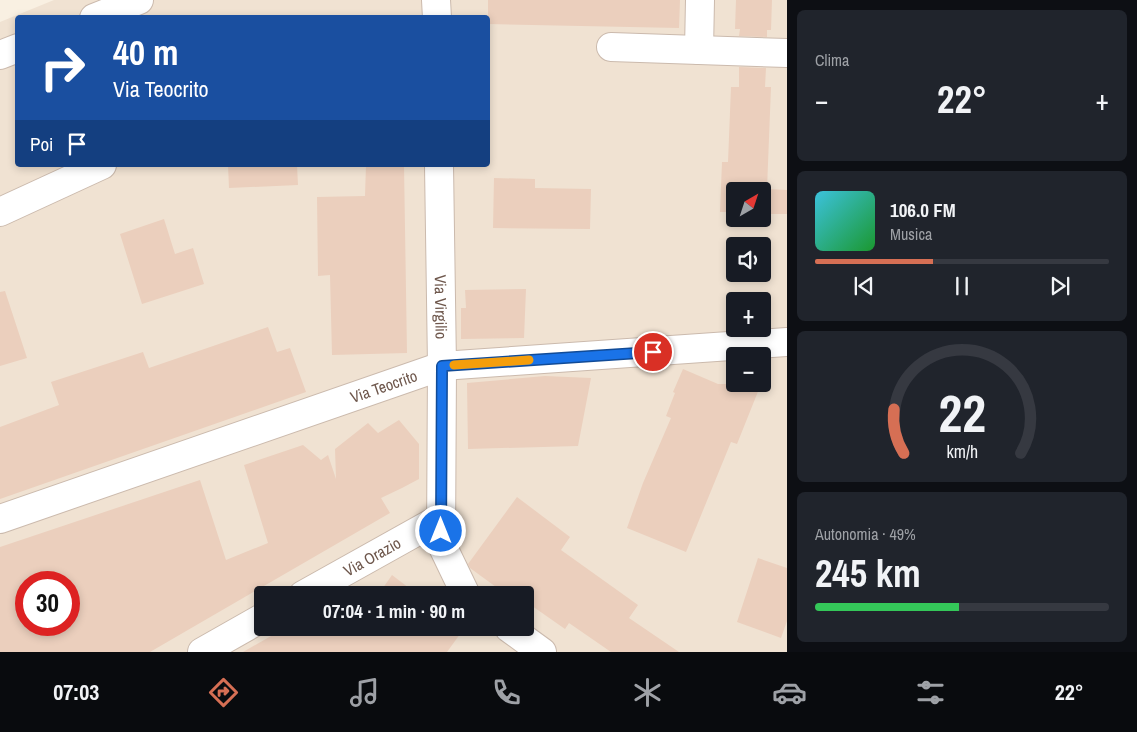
<!DOCTYPE html>
<html lang="it">
<head>
<meta charset="utf-8">
<style>
  body { margin:0; font-family:"Archivo Narrow",sans-serif; background:#20242c; color:#f1f3f6; height:100vh; display:flex; flex-direction:column; font-size:19px; white-space:nowrap }
  * { box-sizing:border-box; margin:0 }
  p { font-size:16px; color:#9ea1a6 }
  .icon { flex:none; width:28px; height:28px; fill:none; stroke:currentColor; stroke-width:2; stroke-linecap:round; stroke-linejoin:round }
  .map { position:relative; flex:1; overflow:hidden }
  .panel { display:flex; flex-direction:column; gap:10px; padding:10px; background:#0d0f14; width:350px }
  .panel>* { flex:none }
  .banner { position:absolute; left:15px; top:15px; width:475px; height:152px; border-radius:5px; box-shadow:0 2px 8px #0003; background:#1a4fa0; color:#fff; overflow:hidden }
  .needle { width:32px; rotate:39deg }
  .tools { position:absolute; left:726px; top:182px; display:grid; gap:10px }
  .tools a { display:grid; place-items:center; width:45px; height:45px; border-radius:5px; background:#171b24; box-shadow:0 2px 8px #0003; font-size:25px }
  .speed { position:absolute; left:15px; top:571px; display:flex; gap:10px; font-size:25px; font-weight:700; text-align:center }
  .speed>* { display:grid; place-content:center; width:65px; height:65px; border-radius:50%; background:#171b24; box-shadow:0 2px 8px #0003; line-height:1 }
  .speed .limit { border:8px solid #d22; background:#fff; color:#111 }
  .pin { position:absolute; display:grid; place-items:center; width:42px; height:42px; color:#fff; margin:-21px; border:2px solid #fff; border-radius:50%; box-shadow:0 1px 5px #0007 }
  .me { position:absolute; width:55px; margin:-28px; rotate:0deg; stroke-linejoin:round; filter:drop-shadow(0 0 4px #0008) }
  .turn { display:flex; align-items:center; gap:18px; height:105px; padding:0 15px; font-size:22px }
  .turn .icon { width:65px; height:65px; stroke-width:2.5 }
  .turn b { display:block; font-size:35px; line-height:42px }
  .then { display:flex; align-items:center; height:48px; padding:0 15px; background:#0003; gap:10px; font-size:19px }
  .big { font-size:38px; font-weight:800; line-height:1.1 }
  .panel .widget { flex:1; display:flex; flex-direction:column; justify-content:center; gap:8px; min-width:0; padding:0 18px; border-radius:8px; background:#20242c }
  .panel .dial { align-items:center; gap:0 }
  .dial svg { height:130px; overflow:visible; fill:none; stroke:#363941; stroke-width:7; stroke-linecap:round; text-anchor:middle }
  .dial text { fill:#f1f3f6; stroke:none }
  .song { display:flex; align-items:center; gap:15px }
  .cover { width:60px; height:60px; border-radius:8px; background:linear-gradient(135deg,hsl(190 70% 55%),hsl(130 70% 35%)) }
  .played { height:5px; border-radius:2px; background:linear-gradient(90deg,#d66f54 40%,#363941 40%) }
  .keys { display:flex; justify-content:space-around; direction:ltr }
  .heat { display:flex; justify-content:space-between; align-items:center; font-size:28px; direction:ltr }
  .charge { height:8px; border-radius:4px; background:linear-gradient(90deg,#34c759 49%,#363941 0) }
  .trip { position:absolute; left:254px; top:586px; width:280px; height:50px; border-radius:5px; background:#171b24; box-shadow:0 2px 8px #0003; font-weight:800; line-height:50px; text-align:center }
  .menu { display:flex; height:80px; justify-content:space-around; align-items:center; background:#090b0e; color:#9ea1a6 }
  .menu .icon { width:35px; height:35px }
  .menu .active { color:#d66f54 }
  .menu b { font-size:22px; color:#f1f3f6 }
  main { display:flex; flex:1; min-height:0 }
  .map>svg:first-child { display:block }
  .residential { fill:#f0e2d2; fill-rule:evenodd }
  .building { fill:#ebcfbd; fill-rule:evenodd }
  .lines { fill:none; stroke-linecap:round; stroke-linejoin:round }
  .minor-casing { stroke:#cbbaad; stroke-width:30 }
  .minor { stroke:#fff; stroke-width:28 }
  .route-casing { stroke:#114b97; stroke-width:12 }
  .route { stroke:#1a73e8; stroke-width:9 }
  .slow { stroke:#f59e0b; stroke-width:9 }
  .labels { text-anchor:middle; dominant-baseline:central; stroke-width:4; stroke-linejoin:round; paint-order:stroke }
  .street-label { font-size:16px; fill:#6e574c; stroke:#fdf4e8 }
</style>
</head>
<body>
<main>
<div class="map">
<svg width="787" height="652" viewBox="0 0 787 652">
  <rect width="100%" height="100%" fill="#f9f0e2"/>
  <path class="residential" d="M 54,0 L 787,0 L 787,652 L 0,652 L 0,22 ZM 18,18 L 488,18 L 488,165 L 18,165 ZM 735,191 L 762,191 L 762,219 L 735,219 ZM 735,246 L 762,246 L 762,274 L 735,274 ZM 735,301 L 762,301 L 762,329 L 735,329 ZM 735,356 L 762,356 L 762,384 L 735,384 ZM 26,582 L 69,582 L 69,625 L 26,625 ZM 262,595 L 525,595 L 525,628 L 262,628 Z"/>
  <path class="building" d="M 488,0 L 680,0 L 679,28 L 488,24 Z
    M 736,0 L 772,0 L 771,30 L 767,30 L 767,37 L 739,36 L 740,29 L 735,29 Z
    M 739,67 L 766,68 L 765,87 L 771,87 L 767,189 L 787,190 L 787,214 L 762,214 L 762,191 L 735,191 L 735,212 L 720,212 L 722,162 L 728,162 L 731,87 L 739,87 Z
    M 228,165 L 297,165 L 298,185 L 229,188 Z
    M 366,165 L 404,165 L 407,353 L 332,355 L 330,275 L 318,276 L 317,197 L 365,196 Z
    M 494,178 L 535,179 L 535,188 L 591,189 L 590,229 L 493,228 Z
    M 164,219 L 175,254 L 193,248 L 204,284 L 142,304 L 120,234 Z
    M 526,289 L 524,338 L 461,339 L 461,308 L 466,308 L 465,290 Z
    M 5,291 L 27,358 L 0,366 L 0,292 Z
    M 268,327 L 277,352 L 290,348 L 306,392 L 0,499 L 0,427 L 59,405 L 51,382 L 143,352 L 149,368 Z
    M 683,369 L 718,384 L 761,384 L 737,444 L 731,442 L 686,552 L 627,528 L 643,483 L 671,418 L 666,416 L 675,393 L 673,392 Z
    M 545,376 L 591,378 L 578,446 L 468,449 L 467,383 Z
    M 399,420 L 419,444 L 419,479 L 402,488 L 381,498 L 390,513 L 150,652 L 0,652 L 0,547 L 200,480 L 226,560 L 268,543 L 244,465 L 303,445 L 321,460 L 328,455 L 336,479 L 335,449 L 368,423 L 378,433 ZM 26,582 L 69,582 L 69,625 L 26,625 Z
    M 517,497 L 570,537 L 561,550 L 638,605 L 629,618 L 679,652 L 611,652 L 569,623 L 565,629 L 525,601 L 525,595 L 507,595 L 470,568 L 468,564 Z
    M 758,558 L 787,568 L 787,621 L 781,638 L 737,622 Z
    M 392,575 L 413,591 L 418,595 L 378,595 Z
    M 285,628 L 460,628 L 463,630 L 447,652 L 243,652 Z"/>
  <g class="lines">
    <g class="minor-casing">
      <g id="minor">
        <path d="M 436,0 L 437,18"/>
        <path d="M 94,18 L 139,0"/>
        <path d="M 611,47 L 787,53"/>
        <path d="M 699,50 L 700,0"/>
        <path d="M 0,55 L 18,48"/>
        <path id="s1" d="M 439,165 L 442,366 L 441,543 L 466,595"/>
        <path d="M 0,212 L 102,165"/>
        <path id="s2" d="M 0,519 L 442,366 L 787,342"/>
        <path id="s3" d="M 303,595 L 441,518"/>
        <path d="M 509,628 L 542,652"/>
        <path d="M 202,652 L 262,618"/>
      </g>
    </g>
    <use href="#minor" class="minor"/>
  </g>
  <g class="lines">
    <g class="route-casing">
      <path id="route" d="M 441,531 L 442,366 L 653,352"/>
    </g>
    <use href="#route" class="route"/>
    <path class="slow" d="M 454,365 L 529,360"/>
  </g>
  <g class="labels">
    <g class="street-label">
      <text stroke="none"><textPath href="#s1" startOffset="142">Via Virgilio</textPath></text>
      <text stroke="none"><textPath href="#s2" startOffset="406">Via Teocrito</textPath></text>
      <text stroke="none"><textPath href="#s3" startOffset="79">Via Orazio</textPath></text>
    </g>
  </g>
</svg>
<div class="tools">
<a><svg class="needle" viewBox="-14 -14 28 28"><path d="M0-13l5 13h-10z" fill="#e53935"/><path d="M0 13l5-13h-10z" fill="#9ea1a6"/></svg></a>
<a><svg class="icon" aria-label="sound" viewBox="0 0 24 24"><path d="M4 9h4l5-4v14l-5-4H4zM17 9q2 3 0 6"/></svg></a>
<a>+</a>
<a>−</a>
</div>
<div class="speed"><div class="limit">30</div></div>
<div class="pin" style="left:653px;top:352px;background:#d93025"><svg class="icon" aria-label="arrive" viewBox="0 0 24 24"><path d="M6 21V4h12l-3 4 3 4H6"/></svg></div>
<svg class="me" style="left:441px;top:531px" viewBox="-20 -20 40 40"><circle r="17" fill="#1a73e8" stroke="#fff" stroke-width="3"/><path d="M0-11L8 9 0 5-8 9z" fill="#fff"/></svg>
<div class="trip">07:04 · 1 min · 90 m</div>
<div class="banner">
<div class="turn"><svg class="icon" aria-label="right" viewBox="0 0 24 24"><path d="M7 20v-9h11M14 6l5 5-5 5"/></svg><div><b>40 m</b>Via Teocrito</div></div>
<div class="then">Poi<svg class="icon" aria-label="arrive" viewBox="0 0 24 24"><path d="M6 21V4h12l-3 4 3 4H6"/></svg></div>
</div>
</div>
<section class="panel">
<div class="widget"><p>Clima</p>
<div class="heat"><a>−</a><b class="big">22°</b><a>+</a></div>
</div>
<div class="widget">
<div class="song"><i class="cover"></i><div><b>106.0 FM</b><p>Musica</p></div></div>
<div class="played"></div>
<div class="keys"><svg class="icon" aria-label="previous" viewBox="0 0 24 24"><path d="M18 5L8 12l10 7zM5 5v14"/></svg><svg class="icon" aria-label="pause" viewBox="0 0 24 24"><path d="M8 5v14M16 5v14"/></svg><svg class="icon" aria-label="next" viewBox="0 0 24 24"><path d="M6 5l10 7-10 7zM19 5v14"/></svg></div>
</div>
<div class="widget dial"><svg viewBox="0 0 100 80">
<path d="M14 69A42 42 0 1 1 86 69"/>
<path d="M14 69A42 42 0 0 1 8 42" stroke="#d66f54"/>
<text x="50" y="56" font-size="32" font-weight="700">22</text>
<text x="50" y="72" font-size="11">km/h</text>
</svg></div>
<div class="widget"><p>Autonomia · 49%</p><b class="big">245 km</b><div class="charge"></div></div>
</section>
</main>
<nav class="menu">
<b>07:03</b>
<svg class="icon active" aria-label="directions" viewBox="0 0 24 24"><path d="M12 3l9 9-9 9-9-9zM9 14v-3h6M13 9l2 2-2 2"/></svg>
<svg class="icon" aria-label="music" viewBox="0 0 24 24"><path d="M9 18V5l10-2v13"/><circle cx="6" cy="18" r="3"/><circle cx="16" cy="16" r="3"/></svg>
<svg class="icon" aria-label="phone" viewBox="0 0 24 24"><path d="M5 4h4l2 5-3 2q2 4 5 5l2-3 5 2v4C11 20 4 13 5 4z"/></svg>
<svg class="icon" aria-label="climate" viewBox="0 0 24 24"><path d="M12 3v18M4 7l16 10M4 17L20 7"/></svg>
<svg class="icon" aria-label="car" viewBox="0 0 24 24"><path d="M5 17H2v-5l4-1 3-4h7l3 4 3 1v5h-3M9 17h6M6 11h13"/><circle cx="7" cy="17" r="2"/><circle cx="17" cy="17" r="2"/></svg>
<svg class="icon" aria-label="filters" viewBox="0 0 24 24"><path d="M4 7h16M4 17h16"/><circle cx="9" cy="7" r="2"/><circle cx="15" cy="17" r="2"/></svg>
<b>22°</b>
</nav>
</body>
</html>
